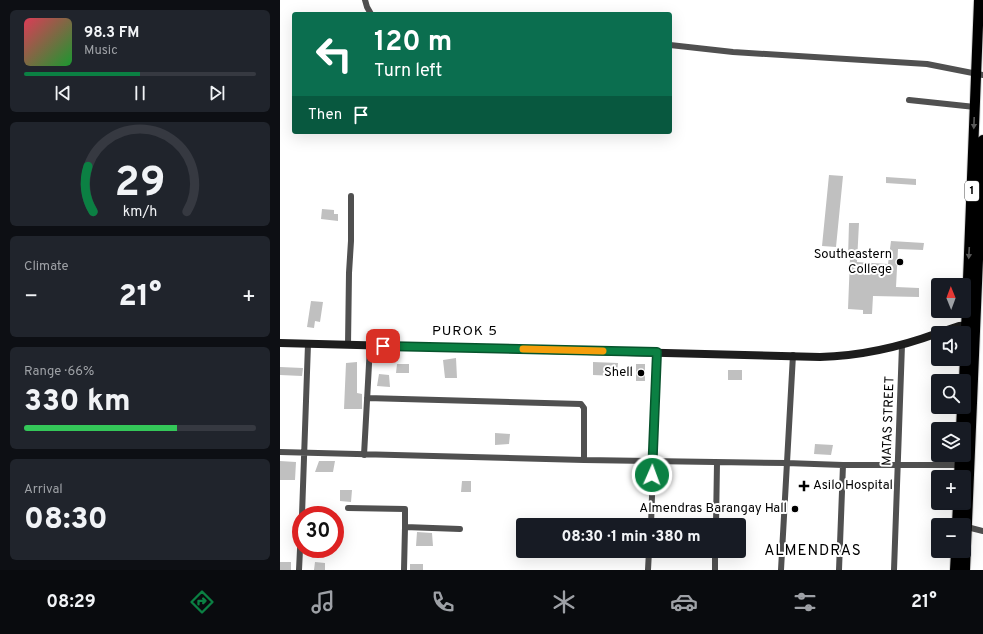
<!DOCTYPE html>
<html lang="en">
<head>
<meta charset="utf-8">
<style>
  body { margin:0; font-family:Overpass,sans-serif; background:#20242c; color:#f1f3f6; height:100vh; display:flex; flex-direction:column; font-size:15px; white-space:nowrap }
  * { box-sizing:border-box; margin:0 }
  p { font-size:13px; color:#9ea1a6 }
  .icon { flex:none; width:22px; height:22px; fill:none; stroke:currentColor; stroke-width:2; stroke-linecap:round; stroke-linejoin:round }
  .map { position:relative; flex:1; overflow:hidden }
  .panel { display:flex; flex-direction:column; gap:10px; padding:10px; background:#0d0f14; width:280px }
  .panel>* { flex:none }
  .top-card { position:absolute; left:12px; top:12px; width:380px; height:122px; border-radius:4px; box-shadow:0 4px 16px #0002; background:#0b6e4f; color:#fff; overflow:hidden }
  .needle { width:26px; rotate:359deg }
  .controls { position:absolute; left:651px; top:278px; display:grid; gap:8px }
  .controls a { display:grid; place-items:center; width:40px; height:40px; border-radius:4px; background:#171b24; box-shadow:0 4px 16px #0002; font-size:20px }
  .speed { position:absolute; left:12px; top:506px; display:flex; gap:8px; font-size:20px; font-weight:700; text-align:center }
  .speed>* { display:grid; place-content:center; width:52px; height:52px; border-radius:50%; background:#171b24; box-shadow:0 4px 16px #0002; line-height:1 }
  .speed .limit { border:6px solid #d22; background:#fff; color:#111 }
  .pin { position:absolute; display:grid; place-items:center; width:34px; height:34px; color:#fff; margin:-17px; border-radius:8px; box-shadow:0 2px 6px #0006 }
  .me { position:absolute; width:44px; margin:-22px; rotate:2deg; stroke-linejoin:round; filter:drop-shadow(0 0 3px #0008) }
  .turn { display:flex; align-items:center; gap:14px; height:84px; padding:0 16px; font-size:18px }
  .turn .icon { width:52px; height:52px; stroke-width:2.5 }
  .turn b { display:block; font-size:28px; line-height:34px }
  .then { display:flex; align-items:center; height:38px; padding:0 16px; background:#0003; gap:8px; font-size:15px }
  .big { font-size:30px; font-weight:800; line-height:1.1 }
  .panel .tile { flex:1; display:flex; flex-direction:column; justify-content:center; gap:6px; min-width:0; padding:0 14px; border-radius:6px; background:#20242c }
  .panel .dial { align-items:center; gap:0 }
  .dial svg { height:104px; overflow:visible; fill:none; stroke:#363941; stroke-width:7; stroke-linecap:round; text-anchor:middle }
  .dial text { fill:#f1f3f6; stroke:none }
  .song { display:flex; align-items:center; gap:12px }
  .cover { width:48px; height:48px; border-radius:6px; background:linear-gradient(135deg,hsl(350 70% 55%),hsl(130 70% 35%)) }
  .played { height:4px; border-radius:2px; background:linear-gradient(90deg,#0b8043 50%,#363941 50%) }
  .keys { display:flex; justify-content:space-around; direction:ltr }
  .heat { display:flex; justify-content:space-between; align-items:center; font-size:22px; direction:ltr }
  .charge { height:6px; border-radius:3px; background:linear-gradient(90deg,#34c759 66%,#363941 0) }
  .trip { position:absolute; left:236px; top:518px; width:230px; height:40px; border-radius:4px; background:#171b24; box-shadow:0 4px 16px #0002; font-weight:800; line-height:40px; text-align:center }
  .dock { display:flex; height:64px; justify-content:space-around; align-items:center; background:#090b0e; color:#9ea1a6 }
  .dock .icon { width:28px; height:28px }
  .dock .current { color:#0b8043 }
  .dock b { font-size:18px; color:#f1f3f6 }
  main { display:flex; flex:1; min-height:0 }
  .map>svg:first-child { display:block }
  .building { fill:#c0c0c0 }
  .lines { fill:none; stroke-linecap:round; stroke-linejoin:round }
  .trunk-casing { stroke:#dbdbdb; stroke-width:12 }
  .minor { stroke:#505050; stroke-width:6 }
  .secondary { stroke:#1d1d1d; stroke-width:8 }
  .trunk { stroke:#000; stroke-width:10 }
  .oneway { fill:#595959 }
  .route-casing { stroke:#07532c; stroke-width:10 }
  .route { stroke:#0b8043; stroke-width:7 }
  .slow { stroke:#f59e0b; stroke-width:7 }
  .poi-dot { fill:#000; stroke:#fff; stroke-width:1.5 }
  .labels { text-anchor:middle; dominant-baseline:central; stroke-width:4; stroke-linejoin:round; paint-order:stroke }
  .shield { fill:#fff; stroke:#4c4c4c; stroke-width:1 }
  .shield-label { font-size:12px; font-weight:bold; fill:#000 }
  .poi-label { font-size:13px; fill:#000; stroke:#fff; text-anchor:end }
  .street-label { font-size:13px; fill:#000; stroke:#fff }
  .neighbourhood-label { font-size:14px; letter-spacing:1px; fill:#000; stroke:#fff }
  .quarter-label { font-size:15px; letter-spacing:1px; fill:#000; stroke:#fff }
</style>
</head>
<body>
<main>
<section class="panel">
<div class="tile">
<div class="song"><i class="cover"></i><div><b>98.3 FM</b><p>Music</p></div></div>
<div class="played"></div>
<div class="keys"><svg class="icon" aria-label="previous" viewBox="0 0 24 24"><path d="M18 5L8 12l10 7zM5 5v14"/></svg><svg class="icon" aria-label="pause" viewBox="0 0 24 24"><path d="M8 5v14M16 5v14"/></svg><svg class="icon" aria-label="next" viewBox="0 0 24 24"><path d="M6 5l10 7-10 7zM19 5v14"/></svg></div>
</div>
<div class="tile dial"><svg viewBox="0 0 100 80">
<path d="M14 69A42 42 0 1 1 86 69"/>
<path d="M14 69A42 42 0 0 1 10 34" stroke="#0b8043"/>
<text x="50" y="56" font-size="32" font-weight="700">29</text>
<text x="50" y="72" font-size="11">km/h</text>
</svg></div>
<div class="tile"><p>Climate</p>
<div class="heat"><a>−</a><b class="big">21°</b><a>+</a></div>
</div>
<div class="tile"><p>Range · 66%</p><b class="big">330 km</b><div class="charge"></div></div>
<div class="tile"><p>Arrival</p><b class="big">08:30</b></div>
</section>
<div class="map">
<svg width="703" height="570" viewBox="0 0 703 570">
  <rect width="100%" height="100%" fill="#fff"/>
  <path class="building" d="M 549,175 L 563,176 L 556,247 L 542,246 Z
    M 606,177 L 636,179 L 636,185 L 606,183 Z
    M 42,209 L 54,210 L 54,214 L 58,214 L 58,221 L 41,219 Z
    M 569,223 L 579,223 L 577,262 L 608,264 L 611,241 L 644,243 L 643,250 L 618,249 L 616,287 L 639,288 L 639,297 L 593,296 L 592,314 L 583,314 L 583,310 L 568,309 L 570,258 L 568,258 Z
    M 31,301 L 43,302 L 40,322 L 35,321 L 34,328 L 27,327 Z
    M 176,358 L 177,378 L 165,378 L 163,360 Z
    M 77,362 L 77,393 L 82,394 L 82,409 L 64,409 L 66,363 Z
    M 313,362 L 338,363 L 337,376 L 313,375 Z
    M 117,364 L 129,364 L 129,373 L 116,373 Z
    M 356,364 L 365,364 L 365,381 L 356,381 Z
    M 0,367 L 23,368 L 22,376 L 0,375 Z
    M 448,370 L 462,370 L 462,380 L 448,380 Z
    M 99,374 L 109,375 L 110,387 L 97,386 Z
    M 215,433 L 230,434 L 229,444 L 215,445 Z
    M 535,444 L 553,445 L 551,455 L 534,454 Z
    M 0,461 L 16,462 L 15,480 L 0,480 Z
    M 39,461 L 55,461 L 53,472 L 35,472 Z
    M 182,481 L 191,481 L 191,492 L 181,492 Z
    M 60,490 L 72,490 L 71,502 L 60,501 Z
    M 137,532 L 152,533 L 153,546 L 136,546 Z
    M 0,562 L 11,562 L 11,570 L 0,570 Z
    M 35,562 L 45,563 L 45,570 L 34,570 Z
    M 130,564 L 143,564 L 143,570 L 130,570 Z"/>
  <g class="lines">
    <g class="trunk-casing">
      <path id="trunk" d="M 684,381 L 699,0
        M 681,429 L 682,407
        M 679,477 L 680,455
        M 677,525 L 678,503
        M 675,570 L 676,551
        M 685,570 L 703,140"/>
    </g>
    <path class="minor" d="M 85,0 L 87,7 L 91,14
      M 390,45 L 453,52 L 647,64 L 703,75
      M 629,100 L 695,107
      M 68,345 L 69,273 L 71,241 L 71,196
      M 87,398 L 301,404 L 304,408 L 304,460
      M 0,452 L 304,460 L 506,463 L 563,465 L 679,465
      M 84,455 L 90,346
      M 68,508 L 125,509 L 125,527
      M 22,515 L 28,344
      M 371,525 L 377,352
      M 436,525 L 437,463
      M 687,527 L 703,531
      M 19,570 L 21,529
      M 124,570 L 125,527 L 180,529
      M 368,570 L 369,551
      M 435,570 L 435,551
      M 501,570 L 513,355
      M 559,570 L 563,465
      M 614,570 L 622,345"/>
    <path class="secondary" d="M 658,333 L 679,326 L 692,325
      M 0,343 L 540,357 C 581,356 620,347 658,333"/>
    <use href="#trunk" class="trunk"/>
  </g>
  <defs><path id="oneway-solid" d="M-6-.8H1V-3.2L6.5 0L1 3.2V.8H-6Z"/></defs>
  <g class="oneway">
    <use href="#oneway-solid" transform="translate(694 123) rotate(92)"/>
    <use href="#oneway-solid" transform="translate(689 253) rotate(93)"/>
  </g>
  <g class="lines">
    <g class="route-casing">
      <path id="route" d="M 103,346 L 377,352 L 372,475"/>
    </g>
    <use href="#route" class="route"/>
    <path class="slow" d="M 243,349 L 323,351"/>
  </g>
  <g class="poi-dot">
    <circle cx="620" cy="262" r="4"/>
    <circle cx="361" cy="373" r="4"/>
    <path d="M522 480h4v4h4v4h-4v4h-4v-4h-4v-4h4z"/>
    <circle cx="515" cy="509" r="4"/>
  </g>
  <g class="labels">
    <rect class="shield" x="685" y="181" width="14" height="20" rx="3"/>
    <g class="shield-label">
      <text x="692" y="191">1</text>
    </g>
    <g class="poi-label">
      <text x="612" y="255">Southeastern<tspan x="612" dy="15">College</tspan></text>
      <text x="353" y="373">Shell</text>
      <text x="533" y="486" text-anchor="start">Asilo Hospital</text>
      <text x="507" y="509">Almendras Barangay Hall</text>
    </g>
    <g class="street-label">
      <text transform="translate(609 421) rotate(-88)">MATAS STREET</text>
    </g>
    <g class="neighbourhood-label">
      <text x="185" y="331">PUROK 5</text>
    </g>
    <g class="quarter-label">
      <text x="533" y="551">ALMENDRAS</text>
    </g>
  </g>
</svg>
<div class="controls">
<a><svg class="needle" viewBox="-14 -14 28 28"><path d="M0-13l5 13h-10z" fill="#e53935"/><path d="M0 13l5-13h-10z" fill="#9ea1a6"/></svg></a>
<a><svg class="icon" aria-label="sound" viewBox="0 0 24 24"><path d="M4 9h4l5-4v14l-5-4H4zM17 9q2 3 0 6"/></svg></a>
<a><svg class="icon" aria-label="search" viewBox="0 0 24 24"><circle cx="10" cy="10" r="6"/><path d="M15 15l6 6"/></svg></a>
<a><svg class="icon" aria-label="layers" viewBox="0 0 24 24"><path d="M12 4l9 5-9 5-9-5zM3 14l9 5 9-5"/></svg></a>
<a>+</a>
<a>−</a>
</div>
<div class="speed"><div class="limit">30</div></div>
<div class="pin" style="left:103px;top:346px;background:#d93025"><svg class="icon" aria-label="arrive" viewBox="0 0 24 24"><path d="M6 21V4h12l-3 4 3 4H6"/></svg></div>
<svg class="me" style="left:372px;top:475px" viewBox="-20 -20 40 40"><circle r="17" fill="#0b8043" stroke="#fff" stroke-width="3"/><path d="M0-11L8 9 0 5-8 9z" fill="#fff"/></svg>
<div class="trip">08:30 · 1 min · 380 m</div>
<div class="top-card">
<div class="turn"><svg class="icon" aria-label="left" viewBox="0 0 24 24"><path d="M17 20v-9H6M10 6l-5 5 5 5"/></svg><div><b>120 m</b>Turn left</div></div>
<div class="then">Then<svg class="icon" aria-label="arrive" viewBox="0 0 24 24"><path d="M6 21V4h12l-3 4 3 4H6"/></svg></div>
</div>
</div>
</main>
<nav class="dock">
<b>08:29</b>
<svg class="icon current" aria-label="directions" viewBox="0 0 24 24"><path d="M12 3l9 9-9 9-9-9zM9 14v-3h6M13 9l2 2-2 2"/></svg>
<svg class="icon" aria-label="music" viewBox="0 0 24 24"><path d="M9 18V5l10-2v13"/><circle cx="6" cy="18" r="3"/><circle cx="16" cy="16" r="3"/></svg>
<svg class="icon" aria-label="phone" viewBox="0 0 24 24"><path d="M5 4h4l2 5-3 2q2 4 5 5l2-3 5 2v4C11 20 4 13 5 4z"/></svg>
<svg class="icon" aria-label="climate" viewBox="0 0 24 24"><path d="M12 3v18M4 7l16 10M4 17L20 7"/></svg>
<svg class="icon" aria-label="car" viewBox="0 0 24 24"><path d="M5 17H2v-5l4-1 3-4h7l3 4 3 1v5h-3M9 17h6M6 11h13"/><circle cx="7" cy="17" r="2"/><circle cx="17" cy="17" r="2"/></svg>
<svg class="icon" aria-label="filters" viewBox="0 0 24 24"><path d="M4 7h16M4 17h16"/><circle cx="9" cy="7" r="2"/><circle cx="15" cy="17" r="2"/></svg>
<b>21°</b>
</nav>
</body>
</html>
